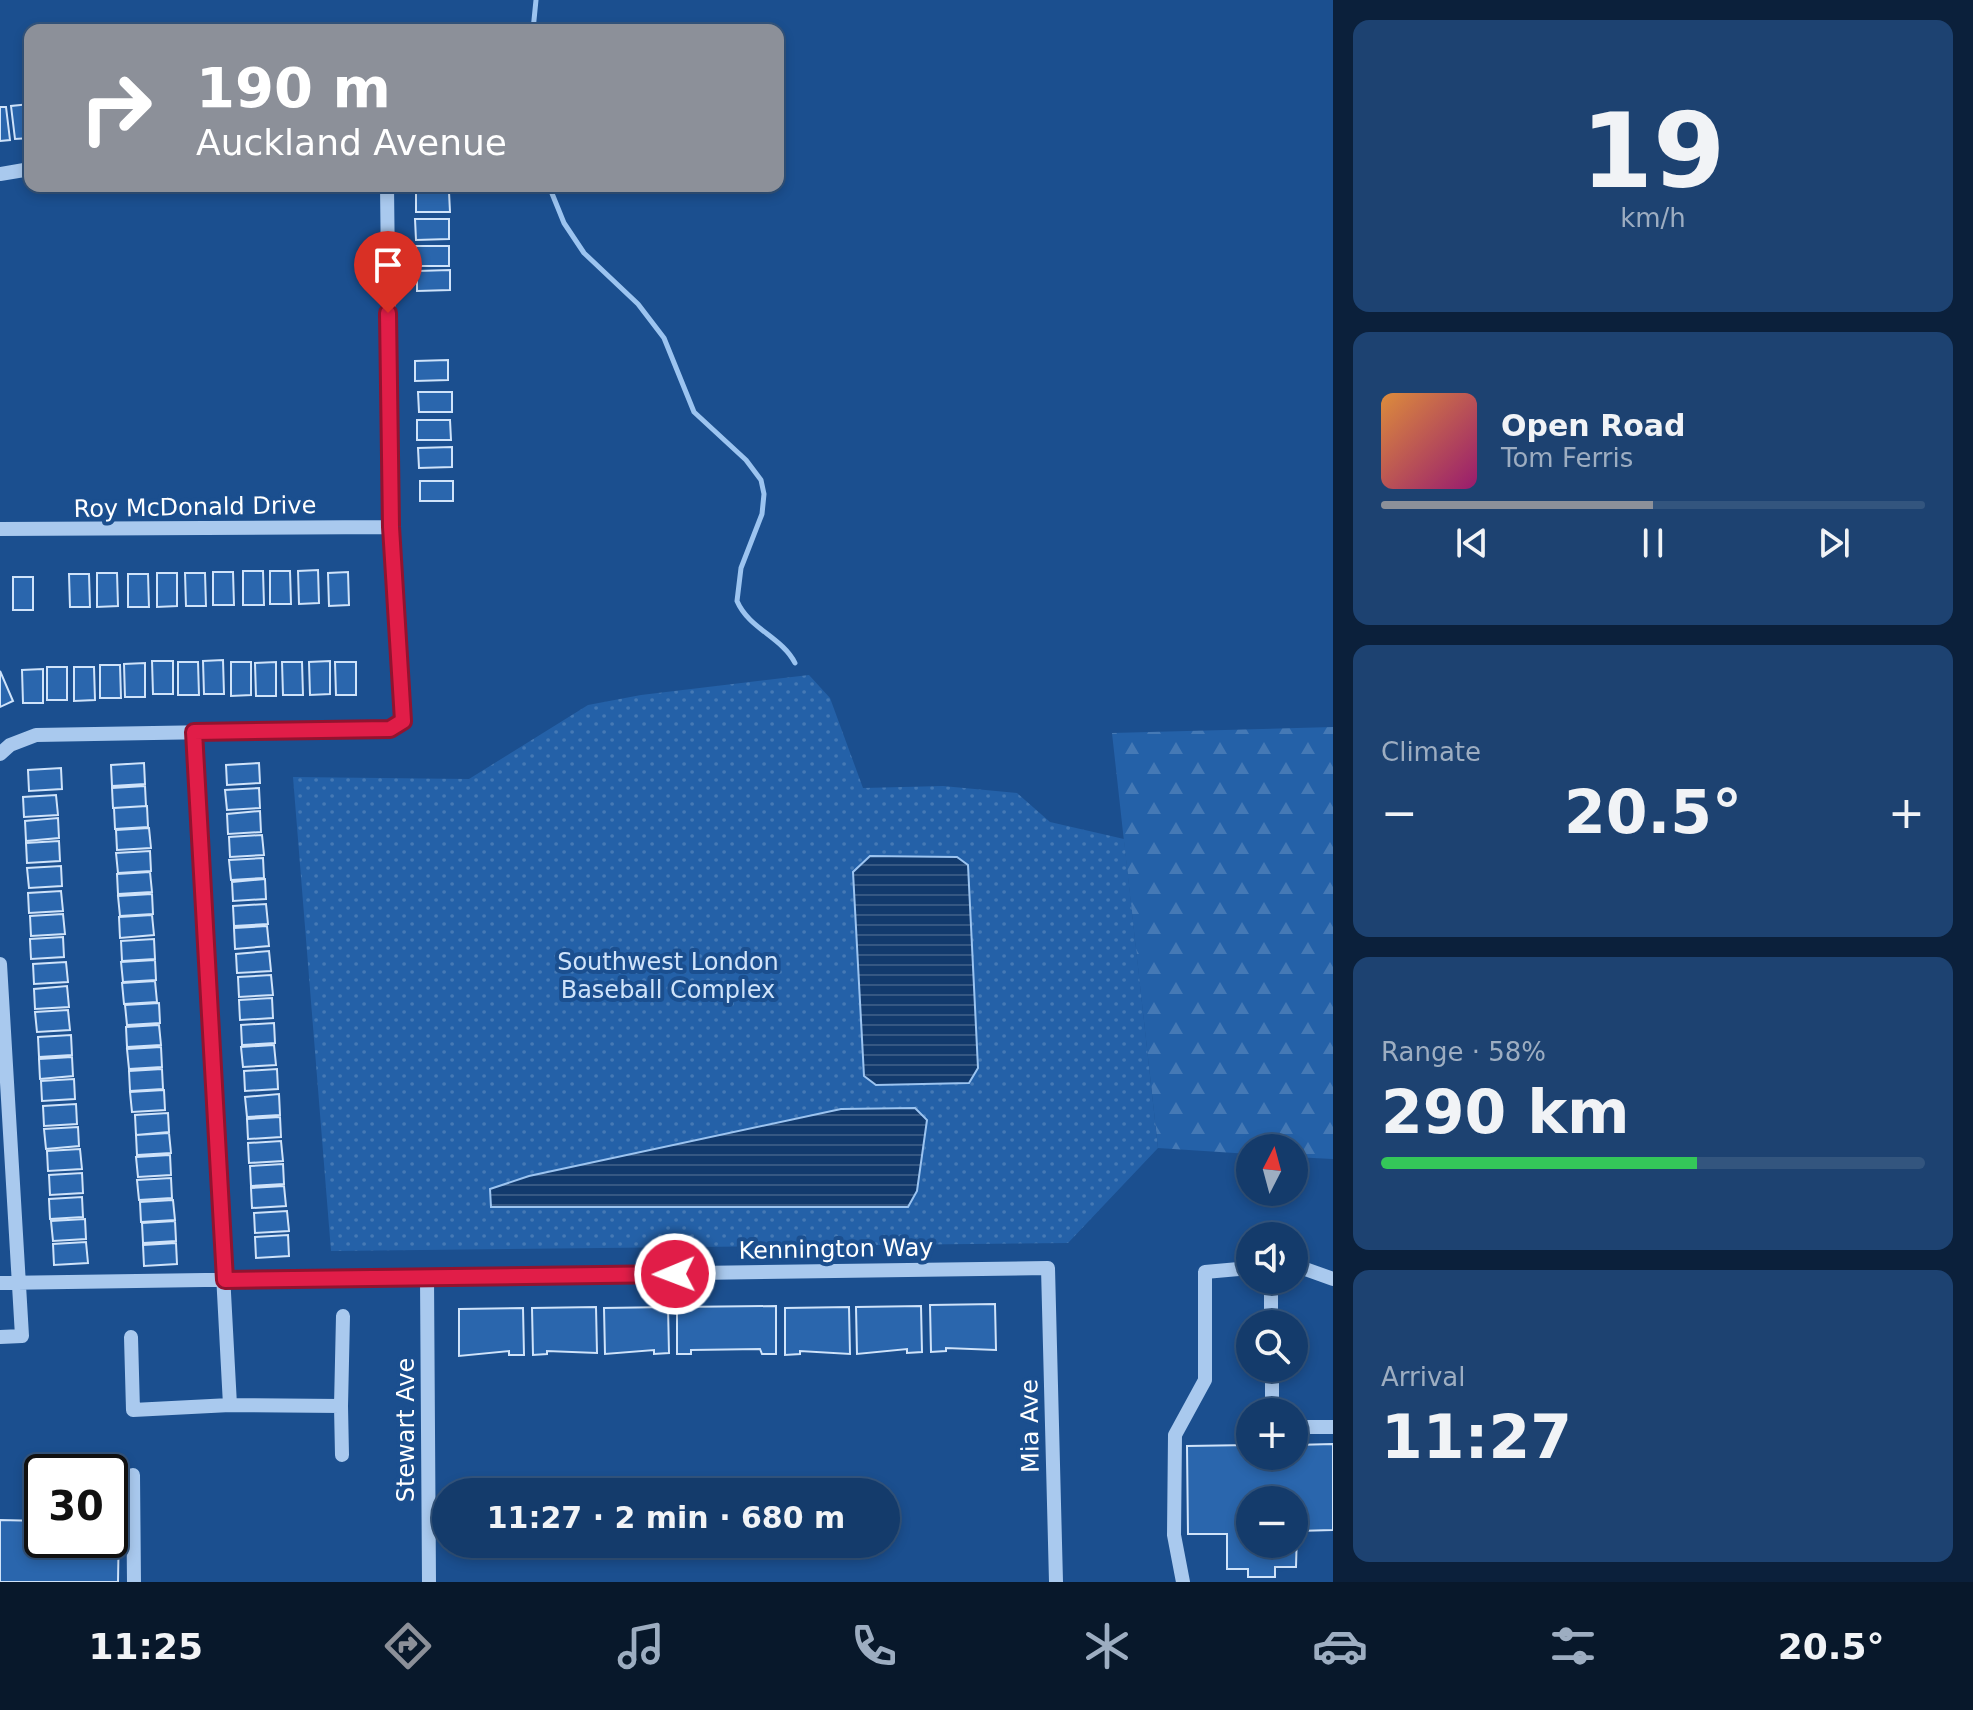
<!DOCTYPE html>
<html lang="en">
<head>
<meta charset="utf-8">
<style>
  body { margin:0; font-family:"DejaVu Sans",sans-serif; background:#1d4271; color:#f1f3f6; height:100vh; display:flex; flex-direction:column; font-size:30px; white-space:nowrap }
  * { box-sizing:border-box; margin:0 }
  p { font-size:26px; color:#9dadc1 }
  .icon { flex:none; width:44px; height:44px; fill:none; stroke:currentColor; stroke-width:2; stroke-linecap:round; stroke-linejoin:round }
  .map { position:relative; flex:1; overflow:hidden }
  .details { display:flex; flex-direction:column; gap:20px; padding:20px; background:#0b203b; width:640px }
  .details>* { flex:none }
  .hud { position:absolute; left:24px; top:24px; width:760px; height:168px; border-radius:16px; box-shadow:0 4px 12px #0003,0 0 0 2px #33557e; background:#8c9099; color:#fff; overflow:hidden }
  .needle { width:52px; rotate:6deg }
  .buttons { position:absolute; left:1236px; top:1134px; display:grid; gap:16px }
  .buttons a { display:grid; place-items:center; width:72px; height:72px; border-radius:50%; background:#143b6b; box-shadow:0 4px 12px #0003,0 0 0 2px #33557e; font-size:40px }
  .speed { position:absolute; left:24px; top:1454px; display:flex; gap:16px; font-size:40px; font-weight:700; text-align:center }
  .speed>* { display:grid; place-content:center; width:104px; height:104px; border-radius:50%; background:#143b6b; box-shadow:0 4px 12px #0003,0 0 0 2px #33557e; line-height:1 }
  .speed .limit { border:4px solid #111; border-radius:12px; background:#fff; color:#111 }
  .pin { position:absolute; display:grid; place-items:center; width:68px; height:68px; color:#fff; margin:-82px -34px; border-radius:50% 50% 50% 0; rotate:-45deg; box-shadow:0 0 8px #0007 }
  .pin .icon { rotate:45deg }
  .me { position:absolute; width:88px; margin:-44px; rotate:269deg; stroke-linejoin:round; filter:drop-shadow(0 0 6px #0008) }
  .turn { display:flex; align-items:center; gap:28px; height:168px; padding:0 40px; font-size:36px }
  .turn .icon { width:104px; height:104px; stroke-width:2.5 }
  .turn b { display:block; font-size:56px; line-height:68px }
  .big { font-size:60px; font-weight:800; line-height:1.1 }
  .details .tile { flex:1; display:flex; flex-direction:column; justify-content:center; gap:12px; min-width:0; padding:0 28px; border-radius:16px; background:#1d4271 }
  .details .dial { align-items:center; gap:0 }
  .dial b { font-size:104px; line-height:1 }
  .song { display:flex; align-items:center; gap:24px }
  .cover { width:96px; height:96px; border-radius:12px; background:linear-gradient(135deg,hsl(30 70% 55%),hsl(320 70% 35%)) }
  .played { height:8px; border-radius:4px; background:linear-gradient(90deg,#8c9099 50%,#33557e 50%) }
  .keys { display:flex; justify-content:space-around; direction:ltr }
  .heat { display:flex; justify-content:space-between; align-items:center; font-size:44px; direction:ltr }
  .charge { height:12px; border-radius:6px; background:linear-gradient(90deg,#34c759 58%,#33557e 0) }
  .trip { position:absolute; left:432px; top:1478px; width:468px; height:80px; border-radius:40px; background:#143b6b; box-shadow:0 4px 12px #0003,0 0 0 2px #33557e; font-weight:800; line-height:80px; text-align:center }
  .menu { display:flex; height:128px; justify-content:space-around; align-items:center; background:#08182b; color:#9dadc1 }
  .menu .icon { width:56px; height:56px }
  .menu .current { color:#8c9099 }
  .menu b { font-size:36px; color:#f1f3f6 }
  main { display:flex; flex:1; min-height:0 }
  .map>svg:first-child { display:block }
  .forest { fill:url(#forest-firs) }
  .park { fill:url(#park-dots) }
  .water { fill:url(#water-rules); stroke:#9cc4f0; stroke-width:2 }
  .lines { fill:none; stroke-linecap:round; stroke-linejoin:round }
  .stream { stroke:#9cc4f0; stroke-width:5 }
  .building { fill:#2a66ad; stroke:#cfe3fa; stroke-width:2; fill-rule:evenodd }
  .minor { stroke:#a9c9ee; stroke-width:14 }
  .route-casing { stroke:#92132f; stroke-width:20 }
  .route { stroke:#e11d48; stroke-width:14 }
  .labels { text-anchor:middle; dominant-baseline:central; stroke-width:8; stroke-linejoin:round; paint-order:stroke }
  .street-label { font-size:24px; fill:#fff; stroke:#1b4f8f }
  .park-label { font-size:24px; fill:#cfe3fa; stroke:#1b4f8f }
</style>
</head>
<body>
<main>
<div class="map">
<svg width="1333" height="1582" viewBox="0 0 1333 1582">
  <defs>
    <pattern id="forest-firs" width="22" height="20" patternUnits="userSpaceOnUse" patternTransform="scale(2)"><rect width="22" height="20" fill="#2461a8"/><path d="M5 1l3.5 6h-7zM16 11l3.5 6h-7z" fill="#4579b5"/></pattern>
    <pattern id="park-dots" width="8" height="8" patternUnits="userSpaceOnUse" patternTransform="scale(2)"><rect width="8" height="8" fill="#2461a8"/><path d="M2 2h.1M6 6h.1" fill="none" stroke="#4579b5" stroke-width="1.8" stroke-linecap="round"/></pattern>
    <pattern id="water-rules" width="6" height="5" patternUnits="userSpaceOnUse" patternTransform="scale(2)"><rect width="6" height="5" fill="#123a6d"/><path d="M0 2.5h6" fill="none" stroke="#365883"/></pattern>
  </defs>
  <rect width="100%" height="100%" fill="#1b4f8f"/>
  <path class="forest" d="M 1333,727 L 1333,1159 L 1294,1157 L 1294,1148 L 1250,1148 L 1250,1154 L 1158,1148 L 1112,733 Z"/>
  <path class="park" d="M 809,675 L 830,698 L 863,788 L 943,786 L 1017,793 L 1050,822 L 1124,839 L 1158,1148 L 1068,1243 L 331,1251 L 293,777 L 469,779 L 588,705 L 641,695 Z"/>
  <path class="water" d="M 870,856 L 957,857 L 968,865 L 978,1068 L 969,1083 L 876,1085 L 864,1076 L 853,872 Z
    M 915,1108 L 927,1120 L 917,1191 L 908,1207 L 491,1207 L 490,1189 L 529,1176 L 841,1109 Z"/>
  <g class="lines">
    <path class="stream" d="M 533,30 L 536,0
      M 549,186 L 564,223 L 584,253 L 638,304 L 664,338 L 694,412 L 746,460 L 761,480 L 764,494 L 762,514 L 741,568 L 737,601 C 749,629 782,637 795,663"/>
  </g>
  <path class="building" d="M 30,104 L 30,138 L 15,139 L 11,106 Z
    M 0,107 L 6,107 L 10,140 L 0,141 Z
    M 416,192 L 449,192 L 450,212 L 416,212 Z
    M 415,219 L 449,219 L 449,239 L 416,240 Z
    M 416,246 L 449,246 L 449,266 L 416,266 Z
    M 450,270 L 450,290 L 417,291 L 417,271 Z
    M 448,360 L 448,380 L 415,381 L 415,361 Z
    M 418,392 L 452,392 L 452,412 L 419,412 Z
    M 417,420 L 450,420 L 451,440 L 417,440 Z
    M 452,447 L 452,467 L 419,468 L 418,448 Z
    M 420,481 L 453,481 L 453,501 L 420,501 Z
    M 318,570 L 319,603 L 299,604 L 298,571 Z
    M 243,571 L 263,571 L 264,605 L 243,605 Z
    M 270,571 L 290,571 L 291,604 L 270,604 Z
    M 213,572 L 233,572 L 234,605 L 213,605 Z
    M 348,572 L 349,605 L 329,606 L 328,573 Z
    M 97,573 L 117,573 L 118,606 L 97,607 Z
    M 157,573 L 177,573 L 177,606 L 157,607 Z
    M 185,573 L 205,573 L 206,606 L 186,606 Z
    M 69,574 L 89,574 L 90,607 L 70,607 Z
    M 128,574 L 148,574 L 149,607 L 128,607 Z
    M 13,577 L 33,577 L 33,610 L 13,610 Z
    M 223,660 L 224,694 L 204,694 L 203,661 Z
    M 152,661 L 173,661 L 173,694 L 153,694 Z
    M 330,661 L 330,694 L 310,695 L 309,662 Z
    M 178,662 L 198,662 L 199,695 L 178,695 Z
    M 231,662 L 251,662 L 251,695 L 231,696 Z
    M 276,662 L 276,696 L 256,696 L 255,663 Z
    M 282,662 L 302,662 L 303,695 L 283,695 Z
    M 335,662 L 356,662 L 356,695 L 336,695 Z
    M 145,663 L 145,697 L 125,697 L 124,664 Z
    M 100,665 L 120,665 L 121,698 L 100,698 Z
    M 47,667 L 67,667 L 67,700 L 47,700 Z
    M 74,667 L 94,667 L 95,700 L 74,701 Z
    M 43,669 L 43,703 L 23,703 L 22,670 Z
    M 0,671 L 13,701 L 0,707 Z
    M 144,763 L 145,784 L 112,786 L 111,765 Z
    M 259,763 L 260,783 L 227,785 L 226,765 Z
    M 61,768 L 62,789 L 29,791 L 28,770 Z
    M 145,786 L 146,806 L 113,808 L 112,788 Z
    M 259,788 L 260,808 L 227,810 L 225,790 Z
    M 56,795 L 58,815 L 24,817 L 23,797 Z
    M 147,806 L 148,827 L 115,829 L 114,808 Z
    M 260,811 L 261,832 L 228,834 L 227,814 Z
    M 58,818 L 59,838 L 26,841 L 25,821 Z
    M 149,828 L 151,848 L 117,850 L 116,830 Z
    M 262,835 L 264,855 L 230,857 L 229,837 Z
    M 59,841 L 60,861 L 27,863 L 26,843 Z
    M 150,851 L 151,871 L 118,873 L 116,853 Z
    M 263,858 L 264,878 L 231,880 L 229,860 Z
    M 61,866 L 62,886 L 29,888 L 27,868 Z
    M 150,872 L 152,892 L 118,894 L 117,874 Z
    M 265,879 L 266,899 L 233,901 L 232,882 Z
    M 61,891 L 63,911 L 29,913 L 28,893 Z
    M 152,894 L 153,914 L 120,916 L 118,896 Z
    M 266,904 L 268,924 L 234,926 L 233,906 Z
    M 63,914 L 65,934 L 31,936 L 30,916 Z
    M 152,915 L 154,935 L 120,938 L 119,917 Z
    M 267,926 L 269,946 L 235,949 L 234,928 Z
    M 63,937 L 64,957 L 31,959 L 30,939 Z
    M 154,939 L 155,959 L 122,961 L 121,941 Z
    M 269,951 L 271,971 L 237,973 L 236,954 Z
    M 155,960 L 156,980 L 123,982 L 121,962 Z
    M 66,962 L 68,982 L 34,984 L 33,964 Z
    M 271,975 L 273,995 L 239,997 L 238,977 Z
    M 155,981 L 157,1002 L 124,1004 L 122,983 Z
    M 67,986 L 69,1007 L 35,1009 L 34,989 Z
    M 272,998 L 273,1018 L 240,1020 L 239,1000 Z
    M 159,1003 L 160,1023 L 127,1025 L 125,1005 Z
    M 68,1010 L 70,1030 L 37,1032 L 35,1012 Z
    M 274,1023 L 275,1043 L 242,1045 L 241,1025 Z
    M 159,1025 L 161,1045 L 127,1047 L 126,1027 Z
    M 71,1035 L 72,1055 L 39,1057 L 38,1037 Z
    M 274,1045 L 276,1065 L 243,1067 L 241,1047 Z
    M 161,1047 L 162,1067 L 129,1069 L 127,1049 Z
    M 72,1057 L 73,1076 L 40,1079 L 39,1059 Z
    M 162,1069 L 163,1089 L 130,1091 L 129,1071 Z
    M 277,1069 L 278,1089 L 245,1091 L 244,1071 Z
    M 74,1079 L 75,1099 L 42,1101 L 41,1081 Z
    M 164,1090 L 165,1110 L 132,1112 L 130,1092 Z
    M 279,1094 L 280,1115 L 247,1117 L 245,1097 Z
    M 76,1104 L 77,1124 L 44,1126 L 43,1106 Z
    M 168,1113 L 169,1132 L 136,1135 L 135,1115 Z
    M 280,1117 L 281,1137 L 248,1139 L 247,1119 Z
    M 78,1127 L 79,1146 L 46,1149 L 44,1129 Z
    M 169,1133 L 171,1153 L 137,1155 L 136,1135 Z
    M 281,1141 L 283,1161 L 249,1163 L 248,1143 Z
    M 80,1149 L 82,1169 L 48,1171 L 47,1151 Z
    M 170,1155 L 171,1175 L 138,1177 L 136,1157 Z
    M 283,1164 L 284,1184 L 251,1186 L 250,1166 Z
    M 82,1173 L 83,1193 L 50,1195 L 49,1175 Z
    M 171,1178 L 172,1198 L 139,1200 L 137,1180 Z
    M 284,1186 L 286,1206 L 252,1208 L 251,1188 Z
    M 82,1197 L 83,1217 L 50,1219 L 49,1199 Z
    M 173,1200 L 175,1220 L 141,1222 L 140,1202 Z
    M 287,1211 L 289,1231 L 255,1233 L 254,1213 Z
    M 85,1219 L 86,1239 L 53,1241 L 51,1221 Z
    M 175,1221 L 176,1241 L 143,1243 L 142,1223 Z
    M 288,1235 L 289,1256 L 256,1258 L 255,1237 Z
    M 86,1242 L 88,1263 L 54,1265 L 53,1244 Z
    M 176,1243 L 177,1264 L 144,1266 L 143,1245 Z
    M 995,1304 L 996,1350 L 946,1348 L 946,1351 L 931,1352 L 930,1305 Z
    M 776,1306 L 776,1354 L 762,1354 L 760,1349 L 691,1350 L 691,1354 L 677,1354 L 677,1307 Z
    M 921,1306 L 922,1352 L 907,1353 L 907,1349 L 857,1354 L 856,1307 Z
    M 596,1307 L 597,1353 L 547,1351 L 547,1354 L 533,1355 L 532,1308 Z
    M 668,1307 L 669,1353 L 654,1354 L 654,1350 L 605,1354 L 604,1308 Z
    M 849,1307 L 850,1354 L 800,1351 L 800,1354 L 785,1355 L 785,1308 Z
    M 523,1308 L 524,1355 L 509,1355 L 509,1351 L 459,1356 L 459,1309 Z
    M 1333,1444 L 1333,1530 L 1297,1531 L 1296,1567 L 1275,1567 L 1275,1577 L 1248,1577 L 1248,1569 L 1227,1569 L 1227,1534 L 1188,1534 L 1187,1446 L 1250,1445 L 1250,1456 L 1294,1456 L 1294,1445 ZM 1250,1500 L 1294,1500 L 1294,1544 L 1250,1544 Z
    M 0,1520 L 42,1521 L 42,1540 L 110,1540 L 110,1522 L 119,1522 L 118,1582 L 0,1582 Z"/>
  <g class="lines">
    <path class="minor" d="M 0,174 L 30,169
      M 0,529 L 391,527
      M 0,754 L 10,745 L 36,735 L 390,729 L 403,721 L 391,527 L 387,186
      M 0,964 L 22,1336 L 0,1337
      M 1294,1265 L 1333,1279
      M 427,1277 L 429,1582
      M 1271,1280 L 1271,1324
      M 0,1283 L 1048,1268 L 1056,1582
      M 131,1337 L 133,1410 L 230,1405 L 194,732
      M 1272,1368 L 1272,1412
      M 230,1405 L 341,1406 L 343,1316
      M 341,1406 L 342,1455
      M 1294,1427 L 1333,1427
      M 133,1475 L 134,1582
      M 1183,1582 L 1174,1535 L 1175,1435 L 1205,1380 L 1205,1272 L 1250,1268"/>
  </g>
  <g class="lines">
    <g class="route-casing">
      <path id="route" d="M 388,313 L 391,527 L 403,721 L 390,729 L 194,732 L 225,1280 L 675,1274"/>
    </g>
    <use href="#route" class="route"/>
  </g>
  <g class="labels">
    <g class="street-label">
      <text transform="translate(195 507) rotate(-1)">Roy McDonald Drive</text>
      <text transform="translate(836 1249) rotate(-1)">Kennington Way</text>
      <text transform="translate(1030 1426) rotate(-91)">Mia Ave</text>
      <text transform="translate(406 1430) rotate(-90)">Stewart Ave</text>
    </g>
    <g class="park-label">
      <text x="668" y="962">Southwest London<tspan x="668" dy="28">Baseball Complex</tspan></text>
    </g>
  </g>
</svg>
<div class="buttons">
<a><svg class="needle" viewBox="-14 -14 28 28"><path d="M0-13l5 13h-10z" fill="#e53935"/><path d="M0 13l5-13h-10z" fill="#9dadc1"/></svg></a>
<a><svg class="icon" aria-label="sound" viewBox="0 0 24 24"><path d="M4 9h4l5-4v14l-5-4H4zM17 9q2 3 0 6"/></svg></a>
<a><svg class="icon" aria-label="search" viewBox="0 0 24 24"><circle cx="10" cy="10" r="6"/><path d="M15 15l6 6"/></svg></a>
<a>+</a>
<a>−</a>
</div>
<div class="speed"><div class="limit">30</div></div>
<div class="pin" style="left:388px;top:313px;background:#d93025"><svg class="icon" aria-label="arrive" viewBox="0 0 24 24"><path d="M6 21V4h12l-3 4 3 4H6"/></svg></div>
<svg class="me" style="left:675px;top:1274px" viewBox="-20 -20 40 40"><circle r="17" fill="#e11d48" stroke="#fff" stroke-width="3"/><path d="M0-11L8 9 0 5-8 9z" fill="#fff"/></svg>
<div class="trip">11:27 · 2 min · 680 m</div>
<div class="hud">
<div class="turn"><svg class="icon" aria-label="right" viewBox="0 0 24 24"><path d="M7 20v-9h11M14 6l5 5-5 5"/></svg><div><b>190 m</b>Auckland Avenue</div></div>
</div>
</div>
<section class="details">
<div class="tile dial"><b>19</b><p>km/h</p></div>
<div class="tile">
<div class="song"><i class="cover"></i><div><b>Open Road</b><p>Tom Ferris</p></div></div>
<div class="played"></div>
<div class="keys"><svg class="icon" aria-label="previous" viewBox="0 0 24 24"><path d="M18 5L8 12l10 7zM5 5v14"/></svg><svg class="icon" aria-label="pause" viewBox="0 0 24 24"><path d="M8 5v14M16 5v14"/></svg><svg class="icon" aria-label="next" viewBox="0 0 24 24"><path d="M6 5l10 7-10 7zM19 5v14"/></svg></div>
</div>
<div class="tile"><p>Climate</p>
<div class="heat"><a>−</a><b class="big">20.5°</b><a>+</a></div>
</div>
<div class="tile"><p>Range · 58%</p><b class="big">290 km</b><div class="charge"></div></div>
<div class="tile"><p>Arrival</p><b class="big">11:27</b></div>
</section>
</main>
<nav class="menu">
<b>11:25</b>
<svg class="icon current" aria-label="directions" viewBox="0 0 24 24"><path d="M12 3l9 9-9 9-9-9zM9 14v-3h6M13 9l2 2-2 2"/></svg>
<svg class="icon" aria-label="music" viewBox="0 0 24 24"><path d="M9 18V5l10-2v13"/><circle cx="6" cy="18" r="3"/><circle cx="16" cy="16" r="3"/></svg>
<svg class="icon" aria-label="phone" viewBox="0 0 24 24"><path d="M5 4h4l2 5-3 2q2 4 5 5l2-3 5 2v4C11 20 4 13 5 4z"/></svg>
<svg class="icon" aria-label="climate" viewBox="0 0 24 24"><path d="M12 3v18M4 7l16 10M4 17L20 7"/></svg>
<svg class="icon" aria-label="car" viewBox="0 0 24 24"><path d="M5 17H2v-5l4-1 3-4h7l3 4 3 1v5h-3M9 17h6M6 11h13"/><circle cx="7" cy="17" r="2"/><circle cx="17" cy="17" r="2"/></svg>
<svg class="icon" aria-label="filters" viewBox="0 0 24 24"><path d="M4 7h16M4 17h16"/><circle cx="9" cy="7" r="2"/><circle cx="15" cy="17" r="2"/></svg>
<b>20.5°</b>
</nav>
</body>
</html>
